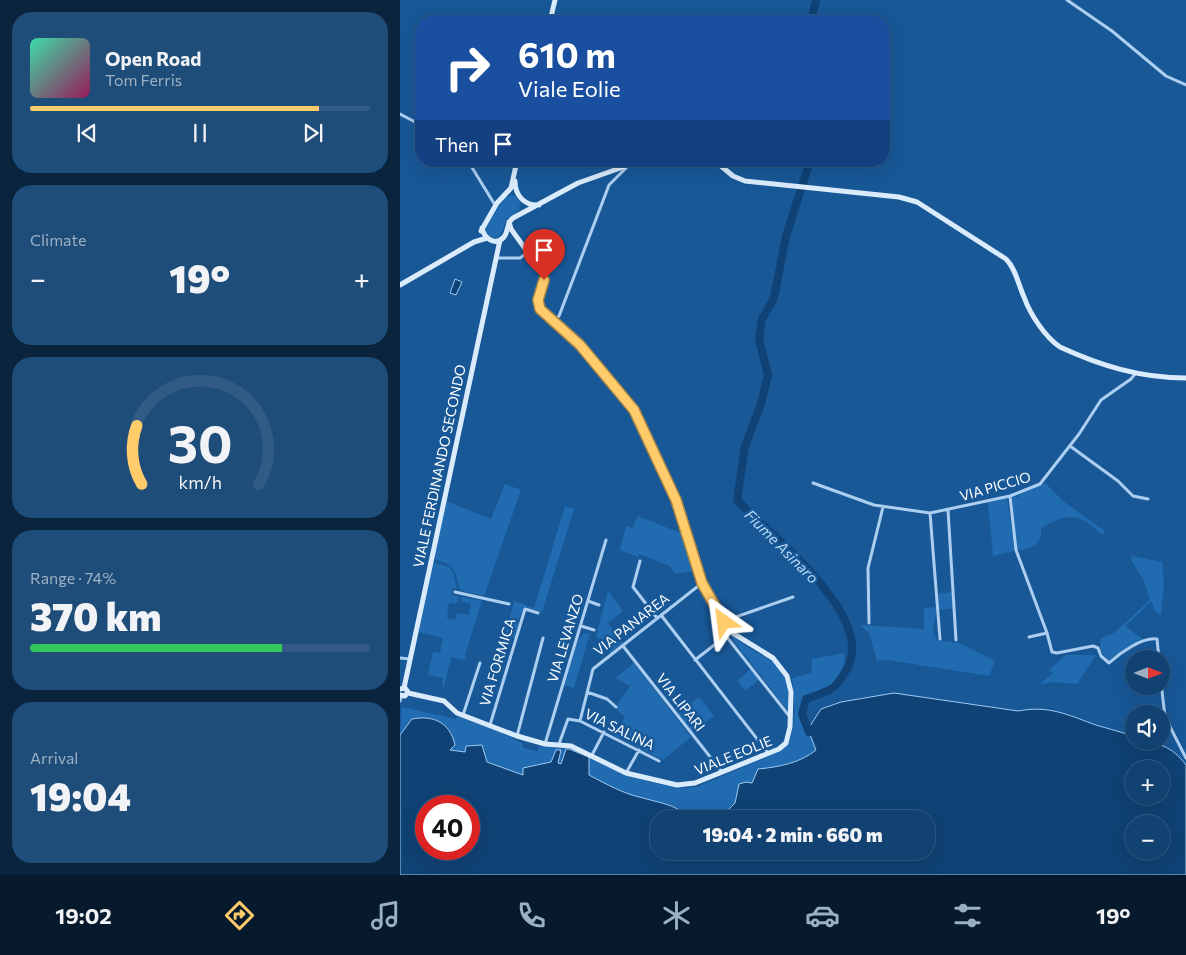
<!DOCTYPE html>
<html lang="en">
<head>
<meta charset="utf-8">
<style>
  body { margin:0; font-family:Commissioner,sans-serif; background:#1f4d79; color:#f1f3f6; height:100vh; display:flex; flex-direction:column; font-size:19px; white-space:nowrap }
  * { box-sizing:border-box; margin:0 }
  p { font-size:16px; color:#9cb0c3 }
  .icon { flex:none; width:28px; height:28px; fill:none; stroke:currentColor; stroke-width:2; stroke-linecap:round; stroke-linejoin:round }
  .map { position:relative; flex:1; overflow:hidden }
  .drawer { display:flex; flex-direction:column; gap:12px; padding:12px; background:#0a243e; width:400px }
  .drawer>* { flex:none }
  .hud { position:absolute; left:15px; top:15px; width:475px; height:152px; border-radius:20px; box-shadow:0 5px 20px #0002,0 0 0 1px #315b84; background:#1a4fa0; color:#fff; overflow:hidden }
  .needle { width:32px; rotate:90deg }
  .fabs { position:absolute; left:725px; top:650px; display:grid; gap:10px }
  .fabs a { display:grid; place-items:center; width:45px; height:45px; border-radius:50%; background:#124271; box-shadow:0 5px 20px #0002,0 0 0 1px #315b84; font-size:25px }
  .speed { position:absolute; left:15px; top:795px; display:flex; gap:10px; font-size:25px; font-weight:700; text-align:center }
  .speed>* { display:grid; place-content:center; width:65px; height:65px; border-radius:50%; background:#124271; box-shadow:0 5px 20px #0002,0 0 0 1px #315b84; line-height:1 }
  .speed .limit { border:8px solid #d22; background:#fff; color:#111 }
  .pin { position:absolute; display:grid; place-items:center; width:42px; height:42px; color:#fff; margin:-51px -21px; border-radius:50% 50% 50% 0; rotate:-45deg; box-shadow:0 0 5px #0007 }
  .pin .icon { rotate:45deg }
  .me { position:absolute; width:55px; margin:-28px; rotate:329deg; stroke-linejoin:round; filter:drop-shadow(0 0 4px #0008) }
  .turn { display:flex; align-items:center; gap:18px; height:105px; padding:0 20px; font-size:22px }
  .turn .icon { width:65px; height:65px; stroke-width:2.5 }
  .turn b { display:block; font-size:35px; line-height:42px }
  .then { display:flex; align-items:center; height:48px; padding:0 20px; background:#0003; gap:10px; font-size:19px }
  .big { font-size:38px; font-weight:800; line-height:1.1 }
  .drawer .card { flex:1; display:flex; flex-direction:column; justify-content:center; gap:8px; min-width:0; padding:0 18px; border-radius:20px; background:#1f4d79 }
  .drawer .dial { align-items:center; gap:0 }
  .dial svg { height:130px; overflow:visible; fill:none; stroke:#315b84; stroke-width:7; stroke-linecap:round; text-anchor:middle }
  .dial text { fill:#f1f3f6; stroke:none }
  .song { display:flex; align-items:center; gap:15px }
  .cover { width:60px; height:60px; border-radius:8px; background:linear-gradient(135deg,hsl(160 70% 55%),hsl(330 70% 35%)) }
  .played { height:5px; border-radius:2px; background:linear-gradient(90deg,#ffcb6b 85%,#315b84 85%) }
  .keys { display:flex; justify-content:space-around; direction:ltr }
  .heat { display:flex; justify-content:space-between; align-items:center; font-size:28px; direction:ltr }
  .charge { height:8px; border-radius:4px; background:linear-gradient(90deg,#34c759 74%,#315b84 0) }
  .trip { position:absolute; left:250px; top:810px; width:285px; height:50px; border-radius:20px; background:#124271; box-shadow:0 5px 20px #0002,0 0 0 1px #315b84; font-weight:800; line-height:50px; text-align:center }
  .dock { display:flex; height:80px; justify-content:space-around; align-items:center; background:#071a2d; color:#9cb0c3 }
  .dock .icon { width:35px; height:35px }
  .dock .selected { color:#ffcb6b }
  .dock b { font-size:22px; color:#f1f3f6 }
  main { display:flex; flex:1; min-height:0 }
  .map>svg:first-child { display:block }
  .green { fill:#216bb1 }
  .water { fill:#104275; stroke:#9ecbf3; fill-rule:evenodd }
  .lines { fill:none; stroke-linecap:round; stroke-linejoin:round }
  .river { stroke:#104275; stroke-width:8 }
  .street { stroke:#accff1; stroke-width:3 }
  .secondary { stroke:#daebfc; stroke-width:5 }
  .route-casing { stroke:#a68446; stroke-width:12 }
  .route { stroke:#ffcb6b; stroke-width:9 }
  .labels { text-anchor:middle; dominant-baseline:central; stroke-width:5; stroke-linejoin:round; paint-order:stroke }
  .street-label { font-size:14px; fill:#fff; stroke:#185897 }
  .water-label { font-size:15px; font-style:italic; fill:#b8d9f7; stroke:#185897 }
</style>
</head>
<body>
<main>
<section class="drawer">
<div class="card">
<div class="song"><i class="cover"></i><div><b>Open Road</b><p>Tom Ferris</p></div></div>
<div class="played"></div>
<div class="keys"><svg class="icon" aria-label="previous" viewBox="0 0 24 24"><path d="M18 5L8 12l10 7zM5 5v14"/></svg><svg class="icon" aria-label="pause" viewBox="0 0 24 24"><path d="M8 5v14M16 5v14"/></svg><svg class="icon" aria-label="next" viewBox="0 0 24 24"><path d="M6 5l10 7-10 7zM19 5v14"/></svg></div>
</div>
<div class="card"><p>Climate</p>
<div class="heat"><a>−</a><b class="big">19°</b><a>+</a></div>
</div>
<div class="card dial"><svg viewBox="0 0 100 80">
<path d="M14 69A42 42 0 1 1 86 69"/>
<path d="M14 69A42 42 0 0 1 11 33" stroke="#ffcb6b"/>
<text x="50" y="56" font-size="32" font-weight="700">30</text>
<text x="50" y="72" font-size="11">km/h</text>
</svg></div>
<div class="card"><p>Range · 74%</p><b class="big">370 km</b><div class="charge"></div></div>
<div class="card"><p>Arrival</p><b class="big">19:04</b></div>
</section>
<div class="map">
<svg width="786" height="875" viewBox="0 0 786 875">
  <rect width="100%" height="100%" fill="#185897"/>
  <path class="green" d="M 114,195 L 120,202 L 119,210 L 106,220 L 101,235 L 96,238 L 89,236 L 86,232 L 86,225 L 106,197 Z
    M 645,483 L 663,501 L 705,531 L 702,535 C 680,512 666,513 641,528 C 642,545 633,547 617,551 L 612,498 L 615,495 L 616,497 L 619,497 L 618,494 Z
    M 105,484 L 121,490 L 84,596 L 60,590 C 55,569 55,565 34,559 L 46,501 L 91,519 Z
    M 607,498 L 615,551 L 593,556 L 588,503 Z
    M 165,506 L 174,509 L 142,612 L 125,607 L 118,620 L 119,624 L 115,638 L 105,636 L 114,601 L 134,608 Z
    M 238,516 L 283,534 L 294,571 L 275,574 L 270,566 L 239,554 L 238,557 L 220,550 L 226,526 L 232,528 Z
    M 732,556 L 762,562 L 764,587 L 761,614 L 759,615 L 754,610 L 752,601 L 725,626 L 744,640 L 727,648 L 709,661 C 702,654 698,647 701,638 L 714,633 L 750,600 L 744,581 L 731,560 Z
    M 33,562 L 49,567 L 53,572 L 57,589 L 53,588 L 51,594 L 59,597 L 58,602 L 55,604 L 49,603 L 47,618 L 55,620 L 57,613 L 68,615 L 71,604 L 61,601 L 61,597 L 82,601 L 65,655 L 66,660 L 51,657 L 44,687 L 42,686 L 43,678 L 28,675 L 33,652 L 40,653 L 43,638 L 19,632 Z
    M 208,591 L 223,611 L 208,623 L 223,643 L 210,653 L 196,635 Z
    M 552,592 L 553,608 L 539,610 L 538,594 Z
    M 537,607 L 533,632 L 537,640 L 559,643 L 595,661 L 589,676 L 488,660 L 477,661 L 469,633 L 460,625 L 524,629 L 524,608 Z
    M 190,633 L 174,688 L 164,685 L 177,642 L 183,634 Z
    M 330,636 L 333,636 C 368,666 389,653 389,712 Z
    M 444,653 C 448,697 433,683 407,703 L 405,715 L 416,750 C 400,763 379,767 359,769 L 352,783 L 339,784 L 335,803 L 319,819 L 292,819 C 274,804 264,804 243,798 C 224,794 206,784 189,775 L 189,757 L 224,775 L 263,785 L 285,788 L 299,786 L 381,751 C 398,740 395,696 392,678 L 411,673 L 412,659 Z
    M 666,655 L 696,655 L 677,684 L 653,682 L 639,685 L 653,673 L 649,670 Z
    M 234,663 L 291,737 L 263,760 L 215,736 L 225,717 L 218,711 L 217,705 L 230,686 L 215,678 Z
    M 351,669 L 359,680 L 345,691 L 337,681 Z
    M 299,697 L 314,716 L 293,733 L 278,713 Z
    M 2,707 L 56,719 L 57,716 C 80,724 102,731 123,744 L 123,748 L 137,751 L 139,746 L 169,749 L 166,749 L 161,764 C 145,760 135,764 123,775 C 110,772 100,766 87,762 L 83,751 C 54,754 28,744 0,735 Z"/>
  <path class="water" d="M 55,279 L 62,282 L 56,295 L 50,293 Z
    M 494,693 L 618,711 C 649,705 668,715 696,725 C 709,729 721,732 734,736 L 734,741 C 756,741 772,746 786,765 L 786,875 L 0,875 L 0,735 L 12,719 C 33,715 50,722 55,745 L 50,750 L 65,752 L 66,746 L 82,745 L 87,762 L 123,775 L 123,768 L 151,762 L 156,750 L 161,750 L 158,763 L 161,764 L 166,749 L 169,749 L 189,757 L 189,775 C 206,784 224,794 243,798 C 264,804 274,804 292,819 L 259,819 L 259,851 L 526,851 L 526,819 L 319,819 L 335,803 L 339,784 L 346,782 L 352,783 L 358,769 C 379,767 400,763 416,750 L 409,732 L 410,726 L 421,709 L 441,702 ZM 734,769 L 761,769 L 761,796 L 734,796 ZM 26,806 L 69,806 L 69,849 L 26,849 ZM 734,824 L 761,824 L 761,851 L 734,851 Z"/>
  <g class="lines">
    <path class="river" d="M 411,21 L 416,0
      M 409,732 L 402,714 L 406,699 C 414,696 424,693 431,689 C 437,686 442,677 445,672 C 481,618 370,536 337,500 L 345,446 L 361,404 L 368,375 L 359,339 L 362,319 L 374,298 L 386,236 L 410,161"/>
    <path class="street" d="M 667,0 L 712,31 L 766,76 L 786,85
      M 0,114 L 21,125
      M 68,161 L 95,205
      M 96,258 L 120,258 L 128,252
      M 154,321 L 159,316 L 209,185 L 226,168
      M 670,446 L 718,481 L 733,496 L 748,499
      M 413,483 L 474,505 L 530,513 L 610,496 L 640,484 L 679,434 L 701,400 L 731,379 L 735,374
      M 610,496 L 616,550 L 647,633 L 629,637
      M 548,510 L 556,640
      M 530,513 L 540,639
      M 240,561 L 233,587 L 257,618
      M 55,592 L 109,604
      M 188,601 L 199,605
      M 261,615 L 368,753
      M 324,621 L 393,597
      M 469,623 L 468,568 L 483,507
      M 181,626 L 194,630
      M 647,633 L 652,652 L 657,653 L 693,646 L 698,648 L 701,656 L 709,663 C 720,653 742,637 757,639 L 759,659
      M 326,636 L 390,717
      M 223,646 L 322,772
      M 0,658 L 10,659
      M 295,660 L 327,635
      M 761,682 L 765,717 L 786,758
      M 187,692 L 207,699 L 216,707
      M 0,701 L 2,696
      M 751,709 L 759,714
      M 63,715 L 80,663
      M 180,721 L 193,669 L 302,583
      M 90,725 L 125,609 L 138,613
      M 117,736 L 143,638
      M 145,744 L 206,540
      M 159,744 L 168,719 L 180,721 L 259,761
      M 192,755 L 204,732
      M 226,773 L 239,750"/>
    <path class="secondary" d="M 150,21 L 155,0
      M 315,161 L 333,176 L 345,181 L 499,197 L 517,202 L 606,259 C 616,269 618,284 624,297 C 630,314 645,337 660,347 C 701,366 741,378 786,378
      M 115,181 C 115,195 124,206 139,205
      M 82,228 C 84,238 95,247 104,237 C 109,231 106,223 113,218 L 178,183 L 240,161
      M 81,231 L 97,203 L 111,188 L 117,161
      M 0,285 L 74,242 L 87,238
      M 4,688 L 100,240
      M 0,689 L 5,688 L 8,692 L 5,696 L 0,695
      M 8,693 L 44,701 L 57,713 L 117,736 L 145,744 L 171,746 L 226,773 L 277,785 L 295,783 L 379,749 L 386,743 L 390,727 L 391,692 L 387,676 L 373,658 L 331,632 L 313,605 L 302,583 L 276,500 L 234,410 L 180,345 L 138,307 L 144,275 L 111,229 L 109,222"/>
  </g>
  <g class="lines">
    <g class="route-casing">
      <path id="route" d="M 144,280 L 138,300 L 140,309 L 180,345 L 234,410 L 276,500 L 302,583 L 324,622"/>
    </g>
    <use href="#route" class="route"/>
  </g>
  <g class="labels">
    <g class="street-label">
      <text transform="translate(39 466) rotate(-78)">VIALE FERDINANDO SECONDO</text>
      <text transform="translate(595 486) rotate(-16)">VIA PICCIO</text>
      <text transform="translate(231 624) rotate(-38)">VIA PANAREA</text>
      <text transform="translate(165 638) rotate(-73)">VIA LEVANZO</text>
      <text transform="translate(97 662) rotate(-73)">VIA FORMICA</text>
      <text transform="translate(281 702) rotate(52)">VIA LIPARI</text>
      <text transform="translate(220 729) rotate(26)">VIA SALINA</text>
      <text transform="translate(333 755) rotate(-22)">VIALE EOLIE</text>
    </g>
    <g class="water-label">
      <text transform="translate(382 546) rotate(45)">Fiume Asinaro</text>
    </g>
  </g>
</svg>
<div class="fabs">
<a><svg class="needle" viewBox="-14 -14 28 28"><path d="M0-13l5 13h-10z" fill="#e53935"/><path d="M0 13l5-13h-10z" fill="#9cb0c3"/></svg></a>
<a><svg class="icon" aria-label="sound" viewBox="0 0 24 24"><path d="M4 9h4l5-4v14l-5-4H4zM17 9q2 3 0 6"/></svg></a>
<a>+</a>
<a>−</a>
</div>
<div class="speed"><div class="limit">40</div></div>
<div class="pin" style="left:144px;top:280px;background:#d93025"><svg class="icon" aria-label="arrive" viewBox="0 0 24 24"><path d="M6 21V4h12l-3 4 3 4H6"/></svg></div>
<svg class="me" style="left:324px;top:622px" viewBox="-20 -20 40 40"><path d="M0-17L14 15 0 8-14 15z" fill="#ffcb6b" stroke="#fff" stroke-width="4"/></svg>
<div class="trip">19:04 · 2 min · 660 m</div>
<div class="hud">
<div class="turn"><svg class="icon" aria-label="right" viewBox="0 0 24 24"><path d="M7 20v-9h11M14 6l5 5-5 5"/></svg><div><b>610 m</b>Viale Eolie</div></div>
<div class="then">Then<svg class="icon" aria-label="arrive" viewBox="0 0 24 24"><path d="M6 21V4h12l-3 4 3 4H6"/></svg></div>
</div>
</div>
</main>
<nav class="dock">
<b>19:02</b>
<svg class="icon selected" aria-label="directions" viewBox="0 0 24 24"><path d="M12 3l9 9-9 9-9-9zM9 14v-3h6M13 9l2 2-2 2"/></svg>
<svg class="icon" aria-label="music" viewBox="0 0 24 24"><path d="M9 18V5l10-2v13"/><circle cx="6" cy="18" r="3"/><circle cx="16" cy="16" r="3"/></svg>
<svg class="icon" aria-label="phone" viewBox="0 0 24 24"><path d="M5 4h4l2 5-3 2q2 4 5 5l2-3 5 2v4C11 20 4 13 5 4z"/></svg>
<svg class="icon" aria-label="climate" viewBox="0 0 24 24"><path d="M12 3v18M4 7l16 10M4 17L20 7"/></svg>
<svg class="icon" aria-label="car" viewBox="0 0 24 24"><path d="M5 17H2v-5l4-1 3-4h7l3 4 3 1v5h-3M9 17h6M6 11h13"/><circle cx="7" cy="17" r="2"/><circle cx="17" cy="17" r="2"/></svg>
<svg class="icon" aria-label="filters" viewBox="0 0 24 24"><path d="M4 7h16M4 17h16"/><circle cx="9" cy="7" r="2"/><circle cx="15" cy="17" r="2"/></svg>
<b>19°</b>
</nav>
</body>
</html>
